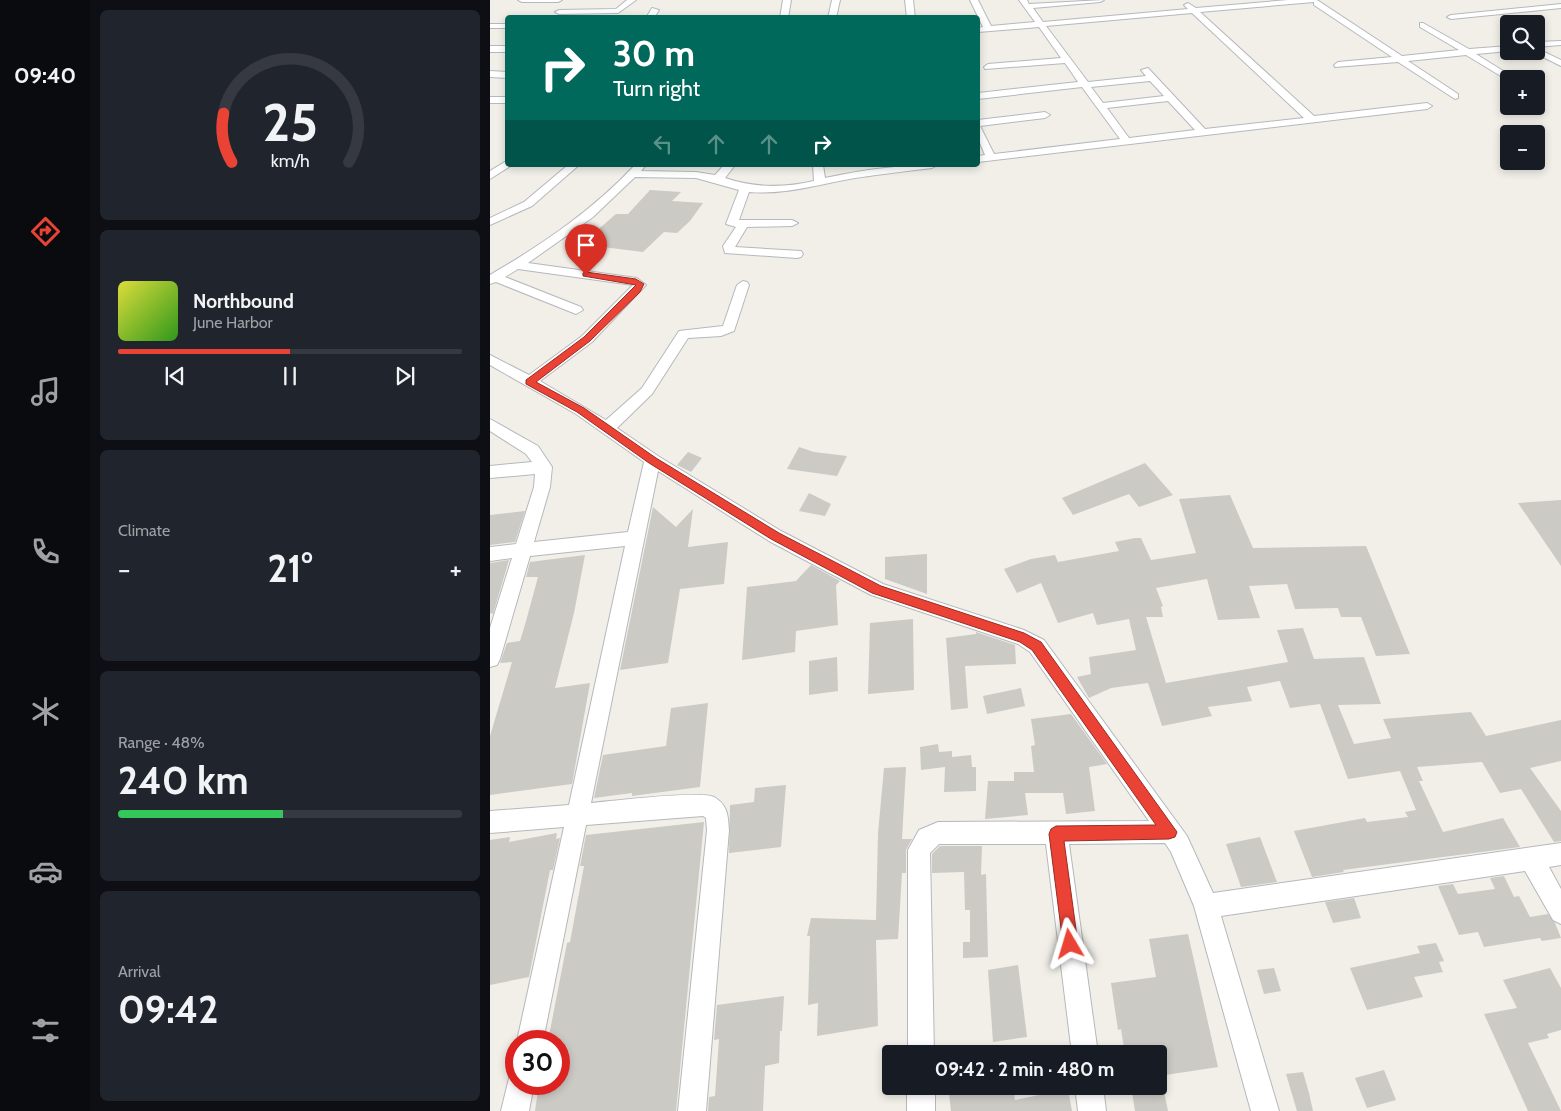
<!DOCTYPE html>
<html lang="en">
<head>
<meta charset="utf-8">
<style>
  body { margin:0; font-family:Cabin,sans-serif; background:#20242c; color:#f1f3f6; height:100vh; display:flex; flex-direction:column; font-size:19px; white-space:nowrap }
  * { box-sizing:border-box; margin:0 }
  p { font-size:16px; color:#9ea1a6 }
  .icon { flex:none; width:28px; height:28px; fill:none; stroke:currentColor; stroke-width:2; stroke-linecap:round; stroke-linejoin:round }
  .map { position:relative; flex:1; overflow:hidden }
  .sheet { display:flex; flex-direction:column; gap:10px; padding:10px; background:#0d0f14; width:400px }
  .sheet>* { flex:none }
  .banner { position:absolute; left:15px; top:15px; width:475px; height:152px; border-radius:5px; box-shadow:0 2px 8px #0003; background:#00695c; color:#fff; overflow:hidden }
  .fabs { position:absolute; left:1010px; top:15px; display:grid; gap:10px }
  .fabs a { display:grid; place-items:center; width:45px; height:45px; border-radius:5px; background:#171b24; box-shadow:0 2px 8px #0003; font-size:25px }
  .speed { position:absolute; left:15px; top:1030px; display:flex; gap:10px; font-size:25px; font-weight:700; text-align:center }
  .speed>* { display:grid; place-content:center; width:65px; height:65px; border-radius:50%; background:#171b24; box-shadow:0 2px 8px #0003; line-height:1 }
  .speed .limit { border:8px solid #d22; background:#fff; color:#111 }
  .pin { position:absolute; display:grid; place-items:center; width:42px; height:42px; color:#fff; margin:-51px -21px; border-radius:50% 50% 50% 0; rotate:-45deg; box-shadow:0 0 5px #0007 }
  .pin .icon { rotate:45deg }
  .me { position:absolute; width:55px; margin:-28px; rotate:353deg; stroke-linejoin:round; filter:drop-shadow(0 0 4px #0008) }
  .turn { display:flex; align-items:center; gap:18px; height:105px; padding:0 25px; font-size:22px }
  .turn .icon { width:65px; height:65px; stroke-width:2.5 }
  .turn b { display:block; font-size:35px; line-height:42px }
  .lanes { display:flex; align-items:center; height:48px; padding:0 25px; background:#0003; justify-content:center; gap:25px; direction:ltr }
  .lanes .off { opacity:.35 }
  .big { font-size:38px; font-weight:700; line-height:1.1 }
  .sheet .widget { flex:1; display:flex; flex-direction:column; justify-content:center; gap:8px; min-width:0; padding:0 18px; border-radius:8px; background:#20242c }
  .sheet .dial { align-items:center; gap:0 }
  .dial svg { height:130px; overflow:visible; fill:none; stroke:#363941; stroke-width:7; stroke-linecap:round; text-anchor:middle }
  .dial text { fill:#f1f3f6; stroke:none }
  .song { display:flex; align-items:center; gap:15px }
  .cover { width:60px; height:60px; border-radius:8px; background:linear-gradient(135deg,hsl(60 70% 55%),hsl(110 70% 35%)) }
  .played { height:5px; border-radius:2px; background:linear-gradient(90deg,#ea4335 50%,#363941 50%) }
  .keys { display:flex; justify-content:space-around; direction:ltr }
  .heat { display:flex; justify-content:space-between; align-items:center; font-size:28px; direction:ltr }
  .charge { height:8px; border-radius:4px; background:linear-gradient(90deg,#34c759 48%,#363941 0) }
  .trip { position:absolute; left:392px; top:1045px; width:285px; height:50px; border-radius:5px; background:#171b24; box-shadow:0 2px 8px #0003; font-weight:700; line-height:50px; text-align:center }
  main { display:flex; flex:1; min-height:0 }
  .tab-bar { display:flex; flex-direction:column; width:90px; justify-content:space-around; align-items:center; background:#090b0e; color:#9ea1a6 }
  .tab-bar .icon { width:35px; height:35px }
  .tab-bar .active { color:#ea4335 }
  .tab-bar b { font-size:22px; color:#f1f3f6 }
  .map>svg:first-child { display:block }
  .building { fill:#cccac5 }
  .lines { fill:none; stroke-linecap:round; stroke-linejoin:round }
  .street-casing { stroke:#b5b8bc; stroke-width:2 }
  .street { fill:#fff; fill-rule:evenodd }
  .route { fill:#ea4335; stroke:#982c22 }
</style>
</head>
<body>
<main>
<nav class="tab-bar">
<b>09:40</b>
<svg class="icon active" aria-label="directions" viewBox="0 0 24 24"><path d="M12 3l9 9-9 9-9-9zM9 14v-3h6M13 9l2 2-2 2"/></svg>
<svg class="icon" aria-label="music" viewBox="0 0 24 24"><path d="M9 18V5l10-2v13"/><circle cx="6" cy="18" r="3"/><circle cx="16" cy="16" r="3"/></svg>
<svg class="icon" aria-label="phone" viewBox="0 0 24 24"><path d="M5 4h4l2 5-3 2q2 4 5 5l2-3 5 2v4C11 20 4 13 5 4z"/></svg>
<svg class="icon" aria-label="climate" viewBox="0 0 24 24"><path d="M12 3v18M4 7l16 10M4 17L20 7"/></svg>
<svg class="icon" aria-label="car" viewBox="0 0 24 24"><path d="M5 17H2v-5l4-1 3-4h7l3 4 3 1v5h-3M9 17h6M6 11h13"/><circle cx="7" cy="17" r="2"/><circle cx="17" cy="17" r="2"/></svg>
<svg class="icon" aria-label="filters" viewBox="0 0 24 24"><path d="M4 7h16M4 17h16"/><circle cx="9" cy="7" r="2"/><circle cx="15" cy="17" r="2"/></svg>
</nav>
<section class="sheet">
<div class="widget dial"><svg viewBox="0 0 100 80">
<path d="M14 69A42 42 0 1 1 86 69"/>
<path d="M14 69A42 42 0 0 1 9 39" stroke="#ea4335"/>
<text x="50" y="56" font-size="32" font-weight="700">25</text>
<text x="50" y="72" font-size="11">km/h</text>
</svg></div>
<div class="widget">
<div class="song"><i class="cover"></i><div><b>Northbound</b><p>June Harbor</p></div></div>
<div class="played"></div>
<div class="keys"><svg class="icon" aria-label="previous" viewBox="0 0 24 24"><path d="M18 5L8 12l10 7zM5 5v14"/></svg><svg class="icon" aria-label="pause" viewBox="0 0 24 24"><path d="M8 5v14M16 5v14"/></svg><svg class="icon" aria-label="next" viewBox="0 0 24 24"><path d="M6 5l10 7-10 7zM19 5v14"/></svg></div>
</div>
<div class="widget"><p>Climate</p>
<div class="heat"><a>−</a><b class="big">21°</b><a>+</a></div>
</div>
<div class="widget"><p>Range · 48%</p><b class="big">240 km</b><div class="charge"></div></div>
<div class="widget"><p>Arrival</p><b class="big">09:42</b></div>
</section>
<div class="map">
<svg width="1071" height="1111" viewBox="0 0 1071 1111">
  <rect width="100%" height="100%" fill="#f1efe8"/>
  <path class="building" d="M 160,190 L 191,192 L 182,201 L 213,203 L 200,221 L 187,233 L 174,232 L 153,252 L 113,247 L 103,255 L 82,252 L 126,214 L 138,214 Z
    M 309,447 L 324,452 L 357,456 L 347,476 L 297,469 Z
    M 198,452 L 212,458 L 201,472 L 187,465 Z
    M 655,463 L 683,495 L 649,507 L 639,494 L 583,515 L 572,498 Z
    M 319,493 L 341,504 L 335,516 L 309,511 Z
    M 740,495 L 763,548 L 876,546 L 920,654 L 886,656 L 871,617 L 851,617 L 848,608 L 805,609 L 797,584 L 759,586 L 770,618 L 728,620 L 717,579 L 666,588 L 673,606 L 671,607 L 673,617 L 656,617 L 676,683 L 798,662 L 787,630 L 813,628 L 824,659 L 874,657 L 891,704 L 848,705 L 864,744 L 901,738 L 893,719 L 981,712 L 996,736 L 1071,720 L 1071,761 L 1040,768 L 1071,811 L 1071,841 L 1064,842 L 1031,789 L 1010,793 L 992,762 L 927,767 L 933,781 L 929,781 L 953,832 L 1013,818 L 1030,847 L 853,870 L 854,872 L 822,877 L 804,831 L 875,818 L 877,822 L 918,817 L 915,812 L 926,810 L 910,771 L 858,779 L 830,704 L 800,708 L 790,681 L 757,687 L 762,701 L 718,707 L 722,716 L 672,726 L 658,683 L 621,688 L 599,698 L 587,677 L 601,674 L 599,657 L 646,650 L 639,619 L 607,625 L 603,613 L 568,623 L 551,583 L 527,593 L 514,569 L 541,559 L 565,555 L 568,562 L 629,551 L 625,542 L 645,538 L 651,538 L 661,560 L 706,553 L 689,499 Z
    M 1071,500 L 1071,566 L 1028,503 Z
    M 163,507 L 186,527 L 203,509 L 198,547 L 238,542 L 234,584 L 190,589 L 178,663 L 130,670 Z
    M 35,511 L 25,542 L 0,545 L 0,515 Z
    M 437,554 L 437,594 L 395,579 L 395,557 Z
    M 95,555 L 84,613 L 65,688 L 100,683 L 82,784 L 0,795 L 0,736 L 22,662 L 10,663 L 17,643 L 30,641 L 36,621 L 48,577 L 36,577 L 40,562 Z
    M 19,560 L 3,614 L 0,613 L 0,563 Z
    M 321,565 L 350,581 L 346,585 L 348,625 L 306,631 L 305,652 L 252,660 L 257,587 L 306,581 Z
    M 423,619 L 424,690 L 378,694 L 380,623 Z
    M 486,632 L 525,645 L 526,664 L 475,666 L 478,708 L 461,710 L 456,638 L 486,634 Z
    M 347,657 L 348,691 L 319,695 L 319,661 Z
    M 531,688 L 535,706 L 497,714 L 493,696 Z
    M 218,703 L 210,787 L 142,796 L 142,793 L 104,798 L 113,755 L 176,746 L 181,708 Z
    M 581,714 L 617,764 L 599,767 L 605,811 L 576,814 L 573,793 L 535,793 L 538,815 L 495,819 L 498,781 L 524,781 L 524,772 L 544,772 L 541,746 L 545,745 L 541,719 Z
    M 448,744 L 449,752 L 462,751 L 462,757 L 481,755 L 482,767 L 486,767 L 486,791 L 454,792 L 455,767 L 431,770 L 430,747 Z
    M 416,767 L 412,839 L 422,839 L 416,850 L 416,873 L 412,873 L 408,939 L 386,940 L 388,1026 L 327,1036 L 328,1003 L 318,1005 L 320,936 L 317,936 L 321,918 L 386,920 L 388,833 L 394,768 Z
    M 296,785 L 291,847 L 239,853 L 240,805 L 264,802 L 265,788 Z
    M 214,822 L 186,1111 L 45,1111 L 49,1084 L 69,1084 L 69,1041 L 58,1041 L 77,943 L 80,942 L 94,866 L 90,866 L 96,835 Z
    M 67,833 L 66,839 L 70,838 L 63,870 L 60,870 L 39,977 L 0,985 L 0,840 L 20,837 L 19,842 Z
    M 770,837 L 787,882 L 751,887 L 736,844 Z
    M 450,846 L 492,846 L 491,875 L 496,874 L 498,957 L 473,958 L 473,942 L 480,942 L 480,910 L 475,910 L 474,872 L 442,873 L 442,854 Z
    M 1014,876 L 1024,897 L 1029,896 L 1040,917 L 1058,914 L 1065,923 L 1071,938 L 1052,941 L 1050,938 L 994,947 L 988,932 L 969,935 L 948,886 L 963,884 L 968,894 L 1005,889 L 1000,878 Z
    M 864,898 L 871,918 L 843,923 L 835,902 Z
    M 698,934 L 728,1067 L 669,1076 L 669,1054 L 635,1054 L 631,1029 L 628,1030 L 621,983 L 666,977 L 659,939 Z
    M 946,943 L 954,961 L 949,962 L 953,972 L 924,977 L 933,997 L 877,1010 L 860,968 L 930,953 L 927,946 Z
    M 528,965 L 537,1037 L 503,1042 L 498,970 Z
    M 784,968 L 791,991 L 774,994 L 767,970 Z
    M 1060,968 L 1071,988 L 1071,1030 L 1057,1034 L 1059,1038 L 1038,1043 L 1071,1111 L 1038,1111 L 994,1014 L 1027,1008 L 1013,980 Z
    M 294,996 L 292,1031 L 290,1031 L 289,1063 L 275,1066 L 273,1111 L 218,1111 L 219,1097 L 225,1096 L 229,1039 L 224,1040 L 227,1005 Z
    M 894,1070 L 906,1100 L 877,1108 L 865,1078 Z
    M 813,1072 L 819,1093 L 823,1111 L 807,1111 L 796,1074 Z
    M 488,1086 L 523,1086 L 525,1100 L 578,1089 L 582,1111 L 461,1111 L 459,1093 Z
    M 641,1086 L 673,1086 L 678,1111 L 645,1111 Z"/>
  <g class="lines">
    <g class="street-casing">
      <path id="street" d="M 28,0 L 72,0 L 68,2 L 32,2 Z
        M 137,0 L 146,0 L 128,13 L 69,14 L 65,12 L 69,10 L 126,9 Z
        M 293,0 L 301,0 L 298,18 L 290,18 Z
        M 342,0 L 350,0 L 346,18 L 338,18 Z
        M 415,0 L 423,0 L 425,18 L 417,18 Z
        M 480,0 L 488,0 L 501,26 L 545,22 L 529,0 L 537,0 L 539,4 L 614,0 L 610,2 L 543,8 L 553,22 L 698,9 L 694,5 L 698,3 L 706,8 L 798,0 L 827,0 L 912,56 L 969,50 L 930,27 L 930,23 L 933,23 L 979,49 L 1019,46 L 1019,51 L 986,54 L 1026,79 L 1019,79 L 1019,81 L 976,55 L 918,61 L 968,94 L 968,98 L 965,99 L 908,62 L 845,67 L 844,65 L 848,62 L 902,57 L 824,5 L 824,2 L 710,12 L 824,116 L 937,103 L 942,106 L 937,109 L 488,162 L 488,156 L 495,155 L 488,138 L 488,120 L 555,112 L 560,115 L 555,118 L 490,126 L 504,154 L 630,139 L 592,87 L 488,99 L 488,93 L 588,82 L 575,63 L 495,69 L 494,67 L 498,64 L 571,58 L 549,27 L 488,32 L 488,28 L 493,27 ZM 702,13 L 814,118 L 715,129 L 658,68 L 651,70 L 656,76 L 598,82 L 556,26 ZM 660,81 L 674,96 L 613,103 L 601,87 ZM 678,101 L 705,130 L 639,138 L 617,108 Z
        M 1071,4 L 1071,8 L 961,19 L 957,17 L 961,15 Z
        M 162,8 L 169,10 L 164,18 L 156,18 Z
        M 0,24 L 18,24 L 18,28 L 0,28 Z
        M 1071,41 L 1071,45 L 1046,47 L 1046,42 Z
        M 0,46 L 18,46 L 18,52 L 0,52 Z
        M 1046,48 L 1071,60 L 1071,66 L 1043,52 L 1046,51 Z
        M 0,71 L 18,72 L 18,78 L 0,77 Z
        M 0,97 L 18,97 L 18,103 L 0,103 Z
        M 18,160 L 18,165 L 22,165 L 0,179 L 0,171 Z
        M 78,165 L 89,165 L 42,206 L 0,225 L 0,218 L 34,202 Z
        M 145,165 L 156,165 L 151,171 L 206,172 L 225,175 L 234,165 L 245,165 L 235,178 C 265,188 294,188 324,181 L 323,165 L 333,165 L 335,178 C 372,170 409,165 447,165 L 442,168 C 417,171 391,174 365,178 C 329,184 296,195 259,192 L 249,220 L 302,220 L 308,223 L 302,226 L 257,227 L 245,247 L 311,251 L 313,254 L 311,257 L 307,258 L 235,253 L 233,246 L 246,227 L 236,224 L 249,190 L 206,178 L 145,177 L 103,217 L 38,263 L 147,278 L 156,285 L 102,342 L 50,381 L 116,420 L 152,388 L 189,331 L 233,326 L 247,285 L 253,281 L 257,282 L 259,285 L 244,331 L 231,336 L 198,338 L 162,394 L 127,428 L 168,456 L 291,531 L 393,584 L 534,630 L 554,640 L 697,836 L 723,893 L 1071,843 L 1071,865 L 1059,867 L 1071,889 L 1071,924 L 1063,920 L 1035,871 L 731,916 L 789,1111 L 761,1111 L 704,906 L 681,852 L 675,843 L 579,844 L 608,1054 L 582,1054 L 556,844 L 449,844 L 440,853 L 444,1054 L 418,1054 L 418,850 L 429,830 L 448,822 L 659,821 L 540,652 L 528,644 L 381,595 L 279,541 L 168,471 L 101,803 C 122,801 211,790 224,797 C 238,805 238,816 239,830 L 216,1111 L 188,1111 L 217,830 L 216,818 L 213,816 L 96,825 L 53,1041 L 27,1041 L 74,827 L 0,833 L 0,811 L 79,805 L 135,546 L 40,556 L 10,659 L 7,665 L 0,667 L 0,628 L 22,558 L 0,561 L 0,547 L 26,544 L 44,487 L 45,474 L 0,478 L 0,466 L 42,462 L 36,454 L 0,431 L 0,419 L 48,446 L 62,467 L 60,487 L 44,542 L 138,532 L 154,462 L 86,414 L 0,365 L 0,355 L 39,375 L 92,336 L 143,285 L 28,269 L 15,277 L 91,307 L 93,310 L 86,314 L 6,282 L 0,284 L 0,275 C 53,244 103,210 145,165 Z
        M 26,1072 L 26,1084 L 44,1084 L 39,1111 L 11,1111 L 20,1074 Z
        M 417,1086 L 445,1086 L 445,1111 L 417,1111 Z
        M 585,1086 L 613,1086 L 616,1111 L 588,1111 Z"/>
    </g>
    <use href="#street" class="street"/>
  </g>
  <path class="route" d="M 96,272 L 146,279 L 154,284 L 150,292 L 100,341 L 46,382 L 94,408 L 166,458 L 289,533 L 391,586 L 534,633 L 551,642 L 687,832 L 685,837 L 679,839 L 574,841 L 588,944 L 586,949 L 580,952 L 575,949 L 573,944 L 559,834 L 561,829 L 566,826 L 666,825 L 542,650 L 530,642 L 382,593 L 281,539 L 159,463 L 87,412 L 36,384 L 36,380 L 94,337 L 146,285 L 93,276 L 93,273 Z"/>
</svg>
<div class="fabs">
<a><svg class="icon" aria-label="search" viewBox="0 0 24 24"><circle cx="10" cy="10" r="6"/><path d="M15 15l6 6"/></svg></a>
<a>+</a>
<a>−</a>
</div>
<div class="speed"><div class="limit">30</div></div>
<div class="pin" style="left:96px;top:275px;background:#d93025"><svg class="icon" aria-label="arrive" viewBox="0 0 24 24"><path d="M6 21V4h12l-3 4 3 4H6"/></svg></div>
<svg class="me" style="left:580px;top:944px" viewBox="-20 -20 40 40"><path d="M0-17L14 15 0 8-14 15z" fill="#ea4335" stroke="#fff" stroke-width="4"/></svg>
<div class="trip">09:42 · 2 min · 480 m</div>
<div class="banner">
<div class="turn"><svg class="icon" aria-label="right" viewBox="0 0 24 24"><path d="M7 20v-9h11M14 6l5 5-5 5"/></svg><div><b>30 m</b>Turn right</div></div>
<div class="lanes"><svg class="icon off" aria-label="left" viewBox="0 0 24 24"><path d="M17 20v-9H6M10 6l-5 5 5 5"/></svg><svg class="icon off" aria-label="ahead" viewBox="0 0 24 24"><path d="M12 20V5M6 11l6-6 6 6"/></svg><svg class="icon off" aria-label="ahead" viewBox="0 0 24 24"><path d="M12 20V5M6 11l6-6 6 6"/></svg><svg class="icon" aria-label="right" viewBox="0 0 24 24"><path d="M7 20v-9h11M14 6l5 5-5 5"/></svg></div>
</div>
</div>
</main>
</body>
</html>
